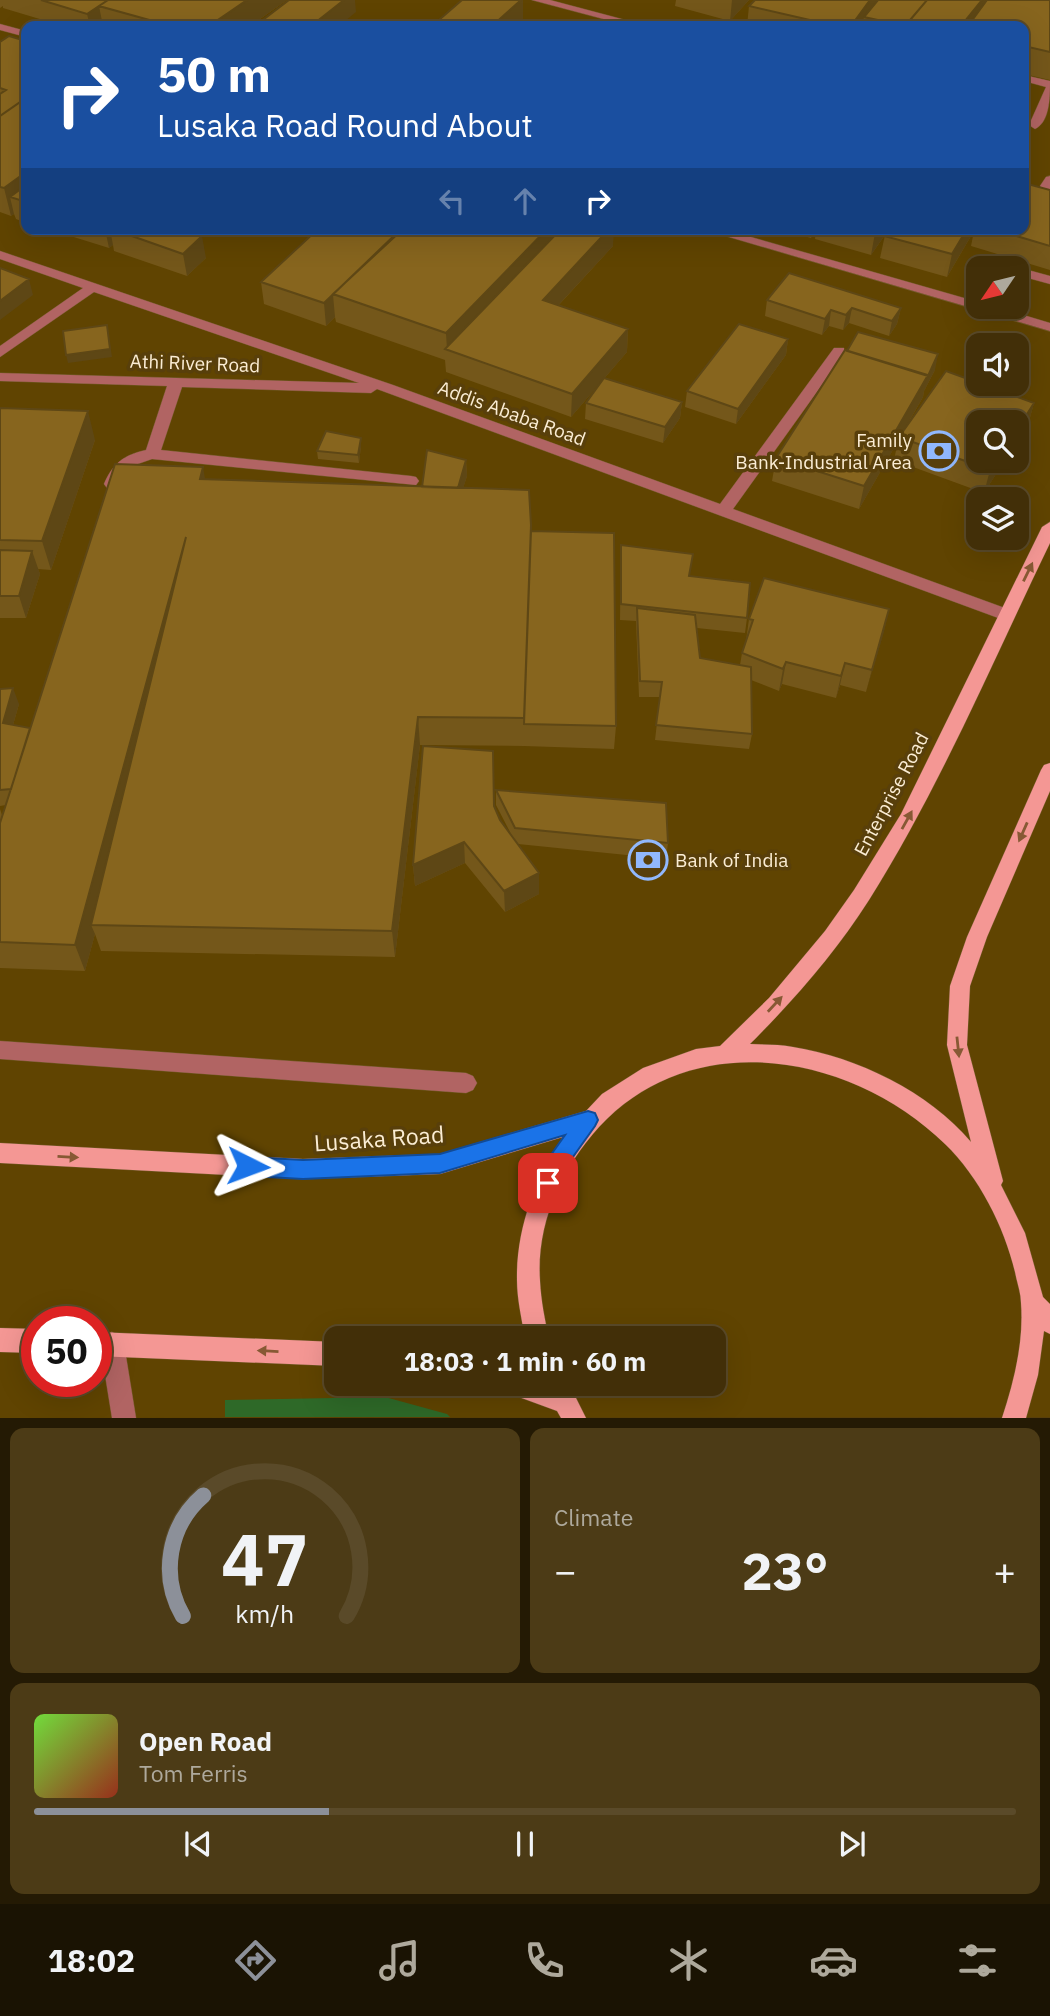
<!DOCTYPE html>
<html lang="en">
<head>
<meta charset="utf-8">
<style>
  body { margin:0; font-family:"IBM Plex Sans",sans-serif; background:#4c3b16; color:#f1f3f6; height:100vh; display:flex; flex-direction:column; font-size:26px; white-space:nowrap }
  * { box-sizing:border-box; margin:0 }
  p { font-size:23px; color:#aea99c }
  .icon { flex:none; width:38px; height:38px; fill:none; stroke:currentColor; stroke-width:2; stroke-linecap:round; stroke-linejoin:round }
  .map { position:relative; height:1418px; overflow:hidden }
  .side { display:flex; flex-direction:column; gap:10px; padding:10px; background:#241a04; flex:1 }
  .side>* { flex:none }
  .guide { position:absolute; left:21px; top:21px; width:1008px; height:214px; border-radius:14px; box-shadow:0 7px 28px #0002,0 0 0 2px #5a4a29; background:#1a4fa0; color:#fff; overflow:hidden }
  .needle { width:46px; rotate:235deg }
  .buttons { position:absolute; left:966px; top:256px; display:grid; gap:14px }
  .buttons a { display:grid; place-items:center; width:63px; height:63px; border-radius:14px; background:#422f08; box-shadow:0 7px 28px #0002,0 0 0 2px #5a4a29; font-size:35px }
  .speed { position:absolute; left:21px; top:1306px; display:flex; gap:14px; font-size:35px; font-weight:700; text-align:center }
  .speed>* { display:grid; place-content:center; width:91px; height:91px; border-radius:50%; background:#422f08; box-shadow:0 7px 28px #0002,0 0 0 2px #5a4a29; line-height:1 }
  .speed .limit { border:10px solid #d22; background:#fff; color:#111 }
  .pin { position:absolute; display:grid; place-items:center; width:60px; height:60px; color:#fff; margin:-30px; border-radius:14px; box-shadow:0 4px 10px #0006 }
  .me { position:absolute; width:77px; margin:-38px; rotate:93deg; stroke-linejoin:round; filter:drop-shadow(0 0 5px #0008) }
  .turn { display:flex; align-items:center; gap:24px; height:147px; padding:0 21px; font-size:32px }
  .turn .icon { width:91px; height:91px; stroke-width:2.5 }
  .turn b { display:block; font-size:49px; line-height:60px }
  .lanes { display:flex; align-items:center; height:66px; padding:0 21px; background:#0003; justify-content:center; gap:35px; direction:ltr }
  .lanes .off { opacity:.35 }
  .big { font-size:52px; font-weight:700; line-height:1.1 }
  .side .tile { flex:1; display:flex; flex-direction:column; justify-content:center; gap:10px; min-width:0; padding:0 24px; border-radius:14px; background:#4c3b16 }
  .side .dial { align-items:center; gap:0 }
  .dial svg { height:182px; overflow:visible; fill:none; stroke:#5a4a29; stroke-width:7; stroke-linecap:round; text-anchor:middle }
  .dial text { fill:#f1f3f6; stroke:none }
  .song { display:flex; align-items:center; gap:21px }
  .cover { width:84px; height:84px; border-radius:10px; background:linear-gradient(135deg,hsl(100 70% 55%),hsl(10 70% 35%)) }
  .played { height:7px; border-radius:4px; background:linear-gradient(90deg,#8c9099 30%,#5a4a29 30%) }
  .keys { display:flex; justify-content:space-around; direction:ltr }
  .heat { display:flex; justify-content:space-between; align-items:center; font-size:38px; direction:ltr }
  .side .tiles { flex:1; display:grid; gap:10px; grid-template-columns:1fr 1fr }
  .tile:last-child { grid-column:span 2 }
  .trip { position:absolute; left:324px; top:1326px; width:402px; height:70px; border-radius:14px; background:#422f08; box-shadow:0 7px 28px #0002,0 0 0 2px #5a4a29; font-weight:700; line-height:70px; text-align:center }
  .tabs { display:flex; height:112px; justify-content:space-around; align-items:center; background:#1a1303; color:#aea99c }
  .tabs .icon { width:49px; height:49px }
  .tabs .on { color:#8c9099 }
  .tabs b { font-size:32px; color:#f1f3f6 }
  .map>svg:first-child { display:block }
  .built { fill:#604401; fill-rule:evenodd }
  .green { fill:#2e6928 }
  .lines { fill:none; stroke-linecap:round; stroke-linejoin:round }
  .minor-casing { stroke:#725b2b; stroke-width:1 }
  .major-casing { stroke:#725b2b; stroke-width:1 }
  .minor { fill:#b16463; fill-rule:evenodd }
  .major { fill:#f49794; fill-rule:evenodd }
  .wall { fill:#74571a }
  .shaded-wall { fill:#5e4715 }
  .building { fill:#87651e; stroke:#5e4715; stroke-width:2 }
  .oneway { fill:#875934 }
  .route { fill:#1a73e8; stroke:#114b97; stroke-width:2 }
  .labels { text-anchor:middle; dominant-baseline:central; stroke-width:7; stroke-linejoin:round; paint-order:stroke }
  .street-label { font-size:19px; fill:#fbedd4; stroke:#583f0b }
  .poi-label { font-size:19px; fill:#fbedd4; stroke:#583f0b; text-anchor:end }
  .near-street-label { font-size:23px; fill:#fbedd4; stroke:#583f0b }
</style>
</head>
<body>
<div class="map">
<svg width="1050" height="1418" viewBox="0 0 1050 1418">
  <rect width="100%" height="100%" fill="#583f0b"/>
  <path class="built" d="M 0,0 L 1050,0 L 1050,1417 L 0,1418 ZM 26,26 L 1024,26 L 1024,229 L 26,229 ZM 978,268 L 1017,268 L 1017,306 L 978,306 ZM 978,345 L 1017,345 L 1017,383 L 978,383 ZM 978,422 L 1017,422 L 1017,460 L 978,460 ZM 978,499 L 1017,499 L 1017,537 L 978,537 ZM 37,1321 L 96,1321 L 96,1381 L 37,1381 ZM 336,1339 L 714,1339 L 714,1384 L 336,1384 Z"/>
  <path class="green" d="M 385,1397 L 447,1414 L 450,1417 L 225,1417 L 225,1400 Z"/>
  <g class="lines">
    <g class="minor-casing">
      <path id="minor" d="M 532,0 L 550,0 L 648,26 L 630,26 Z
        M 0,24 L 26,31 L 26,37 L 0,30 Z
        M 1024,75 L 1050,81 C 1050,96 1050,122 1035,129 L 1029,125 L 1046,87 L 1024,81 Z
        M 1050,176 L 1050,189 L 1042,189 L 1040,186 L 1046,177 Z
        M 702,229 L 723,229 L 978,302 L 978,306 L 993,306 L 1050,323 L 1050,331 Z
        M 0,251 L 393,385 L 720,504 L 834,348 L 844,348 L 844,354 L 733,509 L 1013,611 L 1015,615 L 1007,621 L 1001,619 L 377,389 L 371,393 L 182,387 L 161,450 L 411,476 L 416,477 L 419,481 L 416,485 L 152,459 L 132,466 L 117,488 L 107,488 L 104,484 C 113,463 124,455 146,450 L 167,386 L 0,381 L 0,373 L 359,383 L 94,292 L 0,357 L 0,346 L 83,288 L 0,259 Z
        M 981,257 L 1010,265 L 1012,268 C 999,268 984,270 974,261 Z
        M 1017,267 L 1050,276 L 1050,284 L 1017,275 L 1017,268 L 1014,268 Z
        M 0,1041 L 466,1073 L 473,1076 L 477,1083 L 473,1090 L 466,1093 L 0,1059 Z
        M 112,1332 L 120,1336 L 124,1344 L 136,1418 L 112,1418 L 100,1344 L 104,1336 Z"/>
    </g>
    <g class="major-casing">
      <path id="major" d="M 1050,522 L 1050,543 C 992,663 940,787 869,900 C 836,952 794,1000 750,1044 C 764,1045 779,1044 793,1047 C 857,1057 929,1092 971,1142 L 947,1045 L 950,986 L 967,937 L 1041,770 L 1044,765 L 1050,763 L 1050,791 L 987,937 L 970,986 L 967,1045 L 1003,1181 L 1001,1185 L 1025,1233 L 1043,1297 L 1050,1304 L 1050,1334 L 1044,1331 L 1038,1375 L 1026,1418 L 1002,1418 C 1014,1381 1024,1342 1021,1303 C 1021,1293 1017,1283 1015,1272 C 1004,1226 979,1177 945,1144 C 852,1053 693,1025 599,1127 C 561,1169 536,1224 540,1281 C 541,1301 545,1320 549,1339 L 525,1339 C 522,1319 517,1300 517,1280 C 516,1230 535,1178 563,1137 L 440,1174 L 303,1179 L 0,1163 L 0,1143 L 303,1159 L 440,1154 L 586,1111 L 602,1094 L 643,1068 L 696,1049 L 720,1046 L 769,998 L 825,931 L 854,890 L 901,814 L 1042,527 Z
        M 0,1328 L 37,1329 L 37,1353 L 0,1352 Z
        M 96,1332 L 336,1342 L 336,1366 L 96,1356 Z
        M 501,1384 L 569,1384 L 586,1418 L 561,1418 L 557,1411 L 505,1392 Z"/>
    </g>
    <use href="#minor" class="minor"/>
    <use href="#major" class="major"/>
  </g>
  <path class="wall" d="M 0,0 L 287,0 L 250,26 L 63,26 L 3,8 L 3,6 L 0,8 Z
    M 676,0 L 749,0 L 730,21 L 675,6 Z
    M 1050,0 L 1050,80 L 1024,74 L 1024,26 L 747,26 L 749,6 Z
    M 26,41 L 26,223 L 16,219 L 14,214 L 11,216 L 0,212 L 0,42 Z
    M 1050,190 L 1050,270 L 971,246 L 974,231 L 947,277 L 880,258 L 885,235 L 871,255 L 815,239 L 816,229 L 811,238 L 778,229 L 1024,229 Z
    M 48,229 L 195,229 L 190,233 L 206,258 L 187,276 L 114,251 L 113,245 L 109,248 Z
    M 613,246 L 558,306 L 628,329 L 627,352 L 571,417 L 446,372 L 445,360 L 336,322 L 335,317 L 326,326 L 264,304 L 261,282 Z
    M 767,300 L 901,308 L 897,324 L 889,336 L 849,323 L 843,330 L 829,326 L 822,335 L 765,316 Z
    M 788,339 L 786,355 L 736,424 L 685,407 L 687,391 Z
    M 935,370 L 924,391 L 923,397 L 906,427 L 1034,403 L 1028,425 L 978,460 L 1005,460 L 984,493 L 894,460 L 898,441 L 859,509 L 772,481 L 776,458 Z
    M 682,402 L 680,418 L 663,443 L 585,419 L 586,403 Z
    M 0,409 L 95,440 L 51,570 L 38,569 L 40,574 L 26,618 L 0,618 Z
    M 361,446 L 359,463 L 318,459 L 317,451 Z
    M 466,460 L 467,476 L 463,488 L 531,531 L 616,726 L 614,749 L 524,746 L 420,745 L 395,957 L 101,951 L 95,934 L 85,971 L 0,968 L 0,809 L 2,815 L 6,805 L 0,806 L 0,689 L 19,704 L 13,725 L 30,728 L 205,480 L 422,487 Z
    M 621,545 L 690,576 L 747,618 L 745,633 L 697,628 L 700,658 L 740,665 L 742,653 L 746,641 L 749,619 L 889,609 L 866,692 L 840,685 L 836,698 L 782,684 L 779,691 L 751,680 L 752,734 L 749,749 L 655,740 L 660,697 L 639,697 L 636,621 L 620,620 Z
    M 496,790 L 668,843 L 666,859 L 518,844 L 539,894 L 505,912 L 465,863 L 415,886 L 413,865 L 494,806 L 500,820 L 511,834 L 496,805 Z"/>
  <path class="shaded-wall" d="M 247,0 L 287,0 L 250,26 L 209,26 Z
    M 344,0 L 355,0 L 356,12 L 339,26 L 311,26 Z
    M 521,0 L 523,0 L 523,19 L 515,26 L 492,26 Z
    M 732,0 L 749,0 L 730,21 Z
    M 870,0 L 881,0 L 864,17 L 862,26 L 851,26 Z
    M 982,0 L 992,0 L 973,26 L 961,26 Z
    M 99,6 L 103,26 L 90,26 L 87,14 Z
    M 1028,131 L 1024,149 L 1024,138 Z
    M 26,172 L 26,202 L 10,197 L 14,214 L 11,216 L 4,188 Z
    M 105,229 L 110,229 L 113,245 L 109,248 Z
    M 177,229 L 195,229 L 188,235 L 202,236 L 206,258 L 187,276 L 183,254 Z
    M 547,229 L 573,229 L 447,350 L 446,333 Z
    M 609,229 L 614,229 L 613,246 L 542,323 L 543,300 Z
    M 812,229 L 816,229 L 811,238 Z
    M 877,229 L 889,229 L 871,255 L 875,233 Z
    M 967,229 L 975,229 L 947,277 L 952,254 Z
    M 29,279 L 33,295 L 0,320 L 0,301 Z
    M 333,295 L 335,317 L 326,326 L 324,303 Z
    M 852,308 L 849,323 L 843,330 L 846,315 Z
    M 901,308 L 897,324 L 889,336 L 892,321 Z
    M 831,310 L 829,326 L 822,335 L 825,319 Z
    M 107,325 L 112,357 L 68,363 L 66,355 Z
    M 628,329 L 627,352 L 571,417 L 572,394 Z
    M 788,339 L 786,355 L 736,424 L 738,409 Z
    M 938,354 L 935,370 L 924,391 L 923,397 L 900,437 L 899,437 L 898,441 L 859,509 L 864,486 Z
    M 682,402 L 680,418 L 663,443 L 665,427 Z
    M 1034,403 L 1028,425 L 1017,442 L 1017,430 Z
    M 88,411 L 95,440 L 51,570 L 42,541 Z
    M 361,438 L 361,446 L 359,463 L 358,455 Z
    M 466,460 L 467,476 L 456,511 L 455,496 Z
    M 997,460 L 1005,460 L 984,493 L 990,470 Z
    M 203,467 L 208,496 L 200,479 Z
    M 186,537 L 91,925 L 95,934 L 85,971 L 75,945 Z
    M 32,551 L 40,574 L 26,618 L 19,596 Z
    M 889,609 L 884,632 L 866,692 L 872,670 Z
    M 786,662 L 782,684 L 779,691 L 783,669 Z
    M 845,663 L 840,685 L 836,698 L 841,676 Z
    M 13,688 L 19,704 L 9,739 L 3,723 Z
    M 418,717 L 420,745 L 395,957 L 392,931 Z
    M 464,842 L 465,863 L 415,886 L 413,865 Z
    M 539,873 L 539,894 L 505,912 L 504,891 Z"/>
  <path class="building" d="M 41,0 L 108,0 L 87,14 Z
    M 108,0 L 247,0 L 209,26 L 171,26 L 99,6 Z
    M 289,0 L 344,0 L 311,26 L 255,26 Z
    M 462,0 L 521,0 L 492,26 L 432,26 Z
    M 755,0 L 870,0 L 851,26 L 836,26 L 749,6 Z
    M 878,0 L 927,0 L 905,26 L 864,17 Z
    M 927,0 L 982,0 L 961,26 L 905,26 Z
    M 987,0 L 1050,0 L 1050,52 L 1024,46 L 1024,26 L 968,26 Z
    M 9,36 L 26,41 L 26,98 L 0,116 L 0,94 L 6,90 L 0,88 L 0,42 Z
    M 26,98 L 26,172 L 4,188 L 0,187 L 0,116 Z
    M 1024,130 L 1028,131 L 1024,138 Z
    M 1024,183 L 1050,190 L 1050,246 L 993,229 L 1024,229 Z
    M 26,185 L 26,202 L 10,197 Z
    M 112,229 L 181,229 L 179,231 L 202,236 L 183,254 Z
    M 318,229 L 401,229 L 324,303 L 261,282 Z
    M 403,229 L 547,229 L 446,333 L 333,294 Z
    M 561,229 L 609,229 L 543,300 L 628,329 L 572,394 L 445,349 Z
    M 863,229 L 877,229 L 875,233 Z
    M 889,229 L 967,229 L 952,254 L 884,236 Z
    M 0,268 L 29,279 L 0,301 Z
    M 789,273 L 901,308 L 892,321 L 852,308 L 846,315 L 831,310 L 825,319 L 767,300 Z
    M 739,324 L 788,339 L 738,409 L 687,391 Z
    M 107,325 L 110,349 L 66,355 L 63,331 Z
    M 858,332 L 938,354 L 928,376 L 847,351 Z
    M 845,350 L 928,375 L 864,486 L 776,458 Z
    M 946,371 L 1034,403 L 1017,430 L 1017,422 L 978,422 L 978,460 L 997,460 L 990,470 L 899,437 Z
    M 604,378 L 682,402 L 665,427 L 586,403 Z
    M 0,408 L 88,411 L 42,541 L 0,540 Z
    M 326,431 L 361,438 L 358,455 L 317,451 Z
    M 427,450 L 466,460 L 458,488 L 422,487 Z
    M 115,464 L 203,467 L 200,479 L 529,490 L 531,525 L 524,718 L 418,717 L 392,931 L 91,925 L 186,537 L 75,945 L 0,942 L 0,823 Z
    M 531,531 L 614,533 L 616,726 L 524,724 Z
    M 621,545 L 693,554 L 689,576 L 750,583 L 747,618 L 621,604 Z
    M 0,550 L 32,551 L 19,596 L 0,596 Z
    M 764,578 L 889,609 L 872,670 L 845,663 L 841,676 L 786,662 L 783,669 L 742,653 L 753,620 L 749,619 Z
    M 637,608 L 695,615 L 700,658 L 751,667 L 752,734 L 656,725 L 662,682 L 640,681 Z
    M 13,688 L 3,723 L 30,728 L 11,789 L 0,790 L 0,689 Z
    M 423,746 L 493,751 L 494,806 L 500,820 L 539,873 L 504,891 L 464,842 L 413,865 Z
    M 496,790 L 666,803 L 668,843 L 515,828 Z"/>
  <defs><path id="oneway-solid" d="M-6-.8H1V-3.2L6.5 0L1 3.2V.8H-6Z" transform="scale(1.75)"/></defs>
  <g class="oneway">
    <use href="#oneway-solid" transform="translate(1028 572) rotate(-64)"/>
    <use href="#oneway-solid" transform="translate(907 820) rotate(-61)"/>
    <use href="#oneway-solid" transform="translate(1023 832) rotate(114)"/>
    <use href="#oneway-solid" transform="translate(775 1004) rotate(-47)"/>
    <use href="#oneway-solid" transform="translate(958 1047) rotate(84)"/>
    <use href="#oneway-solid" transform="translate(68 1157) rotate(3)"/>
    <use href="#oneway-solid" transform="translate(268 1351) rotate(-177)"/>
  </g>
  <path class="route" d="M 588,1111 L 595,1113 L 598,1120 L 595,1126 L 563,1171 L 555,1190 L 548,1192 L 541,1190 L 538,1183 L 548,1159 L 565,1135 L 440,1173 L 303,1179 L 248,1176 L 241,1173 L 238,1166 L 241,1160 L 248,1157 L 303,1160 L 440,1154 Z"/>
  <defs>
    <g id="bank-ring" transform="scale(2.0125)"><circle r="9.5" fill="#583f0b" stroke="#91b8fd" stroke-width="1.5"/><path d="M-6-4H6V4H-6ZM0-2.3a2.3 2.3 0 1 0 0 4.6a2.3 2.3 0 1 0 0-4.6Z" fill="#91b8fd"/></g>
  </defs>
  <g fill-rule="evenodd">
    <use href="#bank-ring" x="939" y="451"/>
    <use href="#bank-ring" x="648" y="860"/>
  </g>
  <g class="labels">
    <g class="street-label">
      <text transform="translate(195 363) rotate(2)">Athi River Road</text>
      <text transform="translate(512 413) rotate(20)">Addis Ababa Road</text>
      <text transform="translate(891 794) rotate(-62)">Enterprise Road</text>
    </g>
    <g class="poi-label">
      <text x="912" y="440">Family<tspan x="912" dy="22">Bank-Industrial Area</tspan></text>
      <text x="675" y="860" text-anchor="start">Bank of India</text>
    </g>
    <g class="near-street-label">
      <text transform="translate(379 1138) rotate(-4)">Lusaka Road</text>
    </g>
  </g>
</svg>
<div class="buttons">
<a><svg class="needle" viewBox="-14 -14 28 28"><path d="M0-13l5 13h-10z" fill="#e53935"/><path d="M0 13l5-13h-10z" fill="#aea99c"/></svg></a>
<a><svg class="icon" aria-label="sound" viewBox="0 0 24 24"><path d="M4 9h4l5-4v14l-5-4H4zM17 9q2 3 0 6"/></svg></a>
<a><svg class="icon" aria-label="search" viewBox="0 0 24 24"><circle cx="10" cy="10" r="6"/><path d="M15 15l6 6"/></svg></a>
<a><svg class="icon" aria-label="layers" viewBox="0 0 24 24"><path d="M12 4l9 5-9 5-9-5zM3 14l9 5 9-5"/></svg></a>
</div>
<div class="speed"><div class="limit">50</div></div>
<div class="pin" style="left:548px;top:1183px;background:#d93025"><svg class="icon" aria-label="arrive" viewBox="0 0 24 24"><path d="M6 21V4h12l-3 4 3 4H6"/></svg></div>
<svg class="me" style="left:248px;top:1166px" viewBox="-20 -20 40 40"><path d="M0-17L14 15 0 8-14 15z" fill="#1a73e8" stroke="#fff" stroke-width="4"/></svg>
<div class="trip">18:03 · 1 min · 60 m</div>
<div class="guide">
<div class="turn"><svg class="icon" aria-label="right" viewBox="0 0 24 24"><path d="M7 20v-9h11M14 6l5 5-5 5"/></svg><div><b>50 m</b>Lusaka Road Round About</div></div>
<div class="lanes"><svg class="icon off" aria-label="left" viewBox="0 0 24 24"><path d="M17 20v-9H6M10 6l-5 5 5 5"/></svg><svg class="icon off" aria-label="ahead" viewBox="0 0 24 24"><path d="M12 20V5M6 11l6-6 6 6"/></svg><svg class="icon" aria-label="right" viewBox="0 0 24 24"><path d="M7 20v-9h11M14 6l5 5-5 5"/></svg></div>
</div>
</div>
<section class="side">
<div class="tiles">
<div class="tile dial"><svg viewBox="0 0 100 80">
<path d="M14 69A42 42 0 1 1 86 69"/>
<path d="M14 69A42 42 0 0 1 23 16" stroke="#8c9099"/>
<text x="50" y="56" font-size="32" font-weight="700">47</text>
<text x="50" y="72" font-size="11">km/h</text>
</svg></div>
<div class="tile"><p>Climate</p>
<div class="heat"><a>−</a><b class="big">23°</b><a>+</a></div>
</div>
<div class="tile">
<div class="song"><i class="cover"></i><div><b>Open Road</b><p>Tom Ferris</p></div></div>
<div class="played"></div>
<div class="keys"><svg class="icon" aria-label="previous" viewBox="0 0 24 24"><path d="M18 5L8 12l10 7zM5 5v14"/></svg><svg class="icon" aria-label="pause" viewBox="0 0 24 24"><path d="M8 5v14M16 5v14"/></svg><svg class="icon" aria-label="next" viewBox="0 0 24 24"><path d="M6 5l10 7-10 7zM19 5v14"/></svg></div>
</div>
</div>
</section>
<nav class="tabs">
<b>18:02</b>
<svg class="icon on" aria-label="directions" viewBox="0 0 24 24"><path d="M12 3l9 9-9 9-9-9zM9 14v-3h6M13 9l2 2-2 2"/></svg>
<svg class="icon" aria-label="music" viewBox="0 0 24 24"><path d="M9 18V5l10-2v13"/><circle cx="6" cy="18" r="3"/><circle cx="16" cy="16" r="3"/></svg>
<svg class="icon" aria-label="phone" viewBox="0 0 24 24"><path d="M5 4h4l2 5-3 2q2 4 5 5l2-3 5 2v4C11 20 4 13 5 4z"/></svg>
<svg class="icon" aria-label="climate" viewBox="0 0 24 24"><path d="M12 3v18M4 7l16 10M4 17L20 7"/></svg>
<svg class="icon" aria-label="car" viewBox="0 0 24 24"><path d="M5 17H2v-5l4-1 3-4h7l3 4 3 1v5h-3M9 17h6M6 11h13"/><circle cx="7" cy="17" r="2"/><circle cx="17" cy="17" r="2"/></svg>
<svg class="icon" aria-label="filters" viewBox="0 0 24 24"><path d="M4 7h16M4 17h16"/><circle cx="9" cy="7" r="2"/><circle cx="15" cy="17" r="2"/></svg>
</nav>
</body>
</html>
